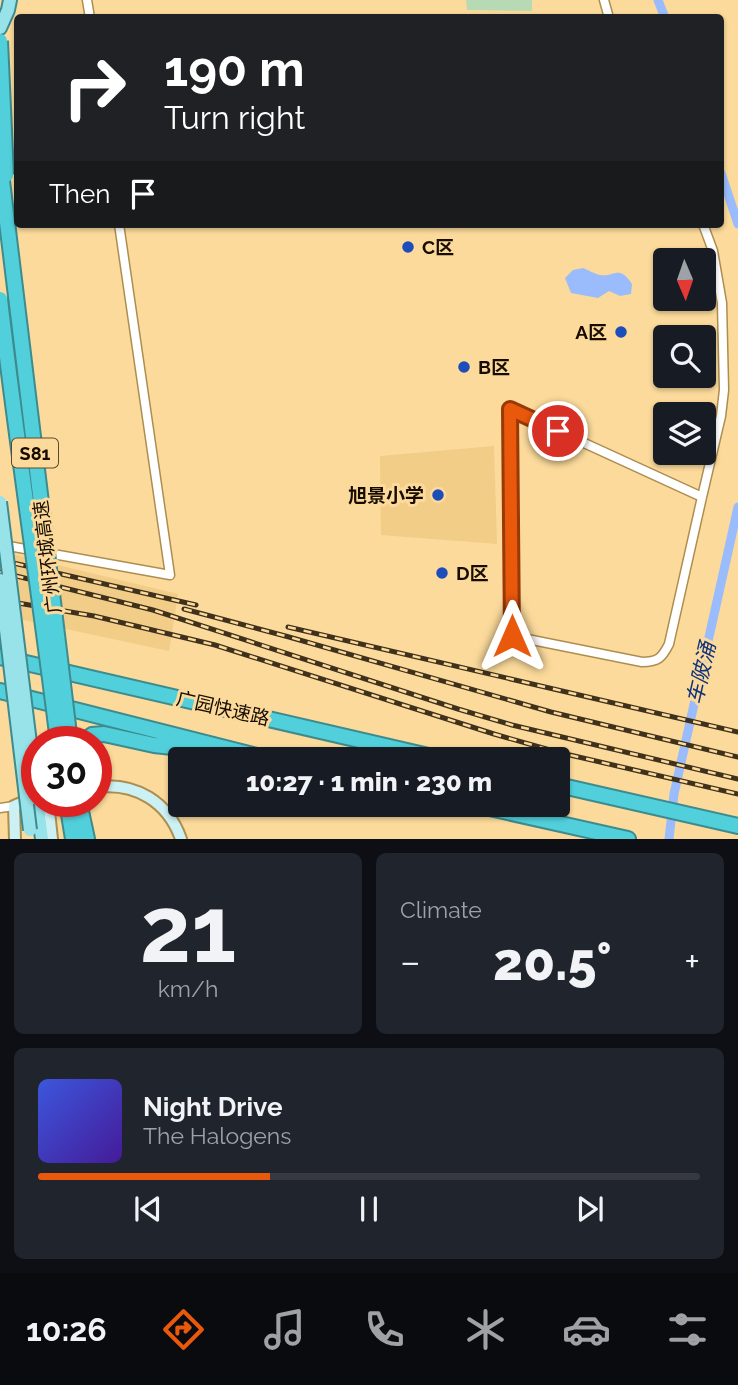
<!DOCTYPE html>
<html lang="en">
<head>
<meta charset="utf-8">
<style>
  body { margin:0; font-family:Raleway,"Noto Sans SC",sans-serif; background:#20242c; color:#f1f3f6; height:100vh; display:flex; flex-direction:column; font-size:26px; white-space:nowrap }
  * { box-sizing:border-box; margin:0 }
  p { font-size:23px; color:#9ea1a6 }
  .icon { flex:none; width:38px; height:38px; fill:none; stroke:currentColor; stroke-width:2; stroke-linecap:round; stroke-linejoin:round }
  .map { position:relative; height:839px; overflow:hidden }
  .sheet { display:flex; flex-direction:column; gap:14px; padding:14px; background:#0d0f14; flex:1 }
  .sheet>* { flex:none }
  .hud { position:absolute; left:14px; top:14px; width:710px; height:214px; border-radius:7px; box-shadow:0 2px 5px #0004; background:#202124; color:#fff; overflow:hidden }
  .needle { width:46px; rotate:178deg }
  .controls { position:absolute; left:653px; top:248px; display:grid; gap:14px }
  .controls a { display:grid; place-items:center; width:63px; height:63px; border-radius:7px; background:#171b24; box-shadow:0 2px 5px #0004; font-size:35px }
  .speed { position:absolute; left:21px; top:726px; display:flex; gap:14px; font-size:35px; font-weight:700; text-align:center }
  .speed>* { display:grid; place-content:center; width:91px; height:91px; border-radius:50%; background:#171b24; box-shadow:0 2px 5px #0004; line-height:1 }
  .speed .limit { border:10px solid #d22; background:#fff; color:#111 }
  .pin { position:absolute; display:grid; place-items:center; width:60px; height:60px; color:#fff; margin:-30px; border:4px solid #fff; border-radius:50%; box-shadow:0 2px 7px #0007 }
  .me { position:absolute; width:77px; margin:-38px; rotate:0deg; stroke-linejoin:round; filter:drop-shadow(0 0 5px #0008) }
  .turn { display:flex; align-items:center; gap:24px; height:147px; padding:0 35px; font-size:32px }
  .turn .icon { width:91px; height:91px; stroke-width:2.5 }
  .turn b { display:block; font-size:49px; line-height:60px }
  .then { display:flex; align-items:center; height:66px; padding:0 35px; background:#0003; gap:14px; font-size:26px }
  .big { font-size:52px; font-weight:800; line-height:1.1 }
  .sheet .tile { flex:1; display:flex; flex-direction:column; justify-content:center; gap:10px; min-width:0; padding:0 24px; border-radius:10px; background:#20242c }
  .sheet .dial { align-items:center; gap:0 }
  .dial b { font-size:91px; line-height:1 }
  .song { display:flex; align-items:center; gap:21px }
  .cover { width:84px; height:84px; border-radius:10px; background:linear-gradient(135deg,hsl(230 70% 55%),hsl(260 70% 35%)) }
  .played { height:7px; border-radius:4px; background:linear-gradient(90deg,#ea580c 35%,#363941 35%) }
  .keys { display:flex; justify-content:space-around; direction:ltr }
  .heat { display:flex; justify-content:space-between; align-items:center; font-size:38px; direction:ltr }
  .sheet .tiles { flex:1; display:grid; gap:14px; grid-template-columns:1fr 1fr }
  .tile:last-child { grid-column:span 2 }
  .trip { position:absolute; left:168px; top:747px; width:402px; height:70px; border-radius:7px; background:#171b24; box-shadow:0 2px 5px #0004; font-weight:800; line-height:70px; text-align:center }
  .dock { display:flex; height:112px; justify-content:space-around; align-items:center; background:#090b0e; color:#9ea1a6 }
  .dock .icon { width:49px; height:49px }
  .dock .on { color:#ea580c }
  .dock b { font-size:32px; color:#f1f3f6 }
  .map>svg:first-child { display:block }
  .built { fill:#f2cd87 }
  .green { fill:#b7dab4 }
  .water { fill:#9bbcfc }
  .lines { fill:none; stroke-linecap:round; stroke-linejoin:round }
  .canal { stroke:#9bbcfc; stroke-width:9 }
  .street-casing { stroke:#ad8e51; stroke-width:11 }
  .secondary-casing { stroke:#ad8e51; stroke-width:14 }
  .primary-casing { stroke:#3d8b8e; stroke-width:16 }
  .highway-casing { stroke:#3d8b8e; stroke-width:18 }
  .street { stroke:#fff; stroke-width:8 }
  .secondary { stroke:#cbf1f4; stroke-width:10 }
  .primary { stroke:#97e3e9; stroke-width:12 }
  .highway { stroke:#51d0db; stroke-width:14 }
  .rail-casing { stroke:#40311c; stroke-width:5 }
  .rail { stroke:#fbda9b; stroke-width:2.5; stroke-dasharray:8; stroke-linecap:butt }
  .primary-bridge-casing { stroke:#3d8b8e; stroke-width:16; stroke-linecap:butt }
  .highway-bridge-casing { stroke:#3d8b8e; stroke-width:18; stroke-linecap:butt }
  .primary-bridge { stroke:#97e3e9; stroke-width:12 }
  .highway-bridge { stroke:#51d0db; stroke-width:14 }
  .route-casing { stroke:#983908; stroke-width:18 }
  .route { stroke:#ea580c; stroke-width:12 }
  .poi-dot { fill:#1c4dba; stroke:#fbda9b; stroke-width:2.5 }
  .labels { text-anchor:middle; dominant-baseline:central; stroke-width:6; stroke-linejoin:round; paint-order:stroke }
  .shield { fill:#fbda9b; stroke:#5c4a2e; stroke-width:2 }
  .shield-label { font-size:18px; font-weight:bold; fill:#180c00 }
  .poi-label { font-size:19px; font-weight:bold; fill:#180c00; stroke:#fbda9b; text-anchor:start }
  .street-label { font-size:19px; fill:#180c00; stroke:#fbda9b }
  .water-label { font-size:21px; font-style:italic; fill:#13347b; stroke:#fbda9b }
</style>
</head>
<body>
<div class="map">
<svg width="738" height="839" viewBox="0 0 738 839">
  <rect width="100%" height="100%" fill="#fbda9b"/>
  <path class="built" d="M 494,446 L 497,544 L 381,535 L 380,456 Z
    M 0,551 L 178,594 L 169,651 L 0,615 Z"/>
  <path class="green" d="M 466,0 L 532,0 L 532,11 L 467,10 Z"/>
  <path class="water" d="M 583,268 C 588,270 595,274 600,275 C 615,277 619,264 632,284 L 631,294 L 620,296 L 609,291 L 598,298 L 571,293 L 565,278 L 573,270 Z"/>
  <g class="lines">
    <path class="canal" d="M 658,0 L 665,18
      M 721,173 L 738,224
      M 669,839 L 674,794 L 738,507"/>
    <g class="street-casing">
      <path id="street" d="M 87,0 L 90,18
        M 604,0 L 609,18
        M 510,409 L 702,497 L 669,644 C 662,658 658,662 642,662 L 512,636 Z
        M 702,497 L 721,416 L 724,390 L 722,303 L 713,251 L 703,224
        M 3,545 L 170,575 L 119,224
        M 0,808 L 14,806"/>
    </g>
    <g class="secondary-casing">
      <path id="secondary" d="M 96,787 C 136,782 168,802 181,839
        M 48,802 L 52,839
        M 15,839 L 14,806 L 32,798"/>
    </g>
    <g class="primary-casing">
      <path id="primary" d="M 0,28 L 8,10 L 10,0
        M 37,802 L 42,839"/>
    </g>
    <g class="highway-casing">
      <path id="highway" d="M 0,657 L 446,760
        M 0,691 L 273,760
        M 83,742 L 92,735 L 104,734 L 154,745 L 211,751
        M 558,785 L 738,826
        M 67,802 L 73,839
        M 79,802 L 87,839
        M 476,805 L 628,839"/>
    </g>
    <use href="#street" class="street"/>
    <use href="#secondary" class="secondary"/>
    <use href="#primary" class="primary"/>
    <use href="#highway" class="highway"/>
    <g class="rail-casing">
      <path id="rail" d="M 0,560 L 196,605
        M 0,572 L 153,610 L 458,709 L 512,725 L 738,779
        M 0,600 L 94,616 L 215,645 L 494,734 L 557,752 L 738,794
        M 184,609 L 289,637 L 551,712 L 738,757
        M 288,627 L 738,732"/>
    </g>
    <use href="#rail" class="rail"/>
    <g class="primary-bridge-casing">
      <path id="primary-bridge" d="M 0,502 L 37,799
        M 0,580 L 30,830"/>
    </g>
    <g class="highway-bridge-casing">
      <path id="highway-bridge" d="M 0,41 L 6,175
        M 0,164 L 70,742
        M 0,299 C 17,447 40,594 58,742"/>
    </g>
    <use href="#primary-bridge" class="primary-bridge"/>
    <use href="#highway-bridge" class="highway-bridge"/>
  </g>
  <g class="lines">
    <g class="route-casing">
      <path id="route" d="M 512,636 L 510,409 L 558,431"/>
    </g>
    <use href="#route" class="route"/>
  </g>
  <g class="poi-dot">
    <circle cx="408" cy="247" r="7"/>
    <circle cx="621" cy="332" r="7"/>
    <circle cx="464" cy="367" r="7"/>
    <circle cx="438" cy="495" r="7"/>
    <circle cx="442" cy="573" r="7"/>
  </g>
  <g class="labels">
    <rect class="shield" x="12" y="438.5" width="46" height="29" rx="5"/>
    <g class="shield-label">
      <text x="35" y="453">S81</text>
    </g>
    <g class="poi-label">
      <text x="422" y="247">C区</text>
      <text x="607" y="332" text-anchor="end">A区</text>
      <text x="478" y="367">B区</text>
      <text x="424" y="495" text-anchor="end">旭景小学</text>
      <text x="456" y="573">D区</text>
    </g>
    <g class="street-label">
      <text transform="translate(47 557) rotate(-97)">广州环城高速</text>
      <text transform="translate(223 708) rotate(13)">广园快速路</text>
    </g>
    <g class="water-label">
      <text transform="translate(701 673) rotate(-77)">车陂涌</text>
    </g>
  </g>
</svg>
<div class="controls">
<a><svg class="needle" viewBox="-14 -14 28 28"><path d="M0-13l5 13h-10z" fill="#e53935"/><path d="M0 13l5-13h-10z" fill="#9ea1a6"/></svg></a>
<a><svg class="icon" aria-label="search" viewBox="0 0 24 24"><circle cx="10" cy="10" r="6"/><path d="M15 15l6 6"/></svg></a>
<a><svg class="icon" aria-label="layers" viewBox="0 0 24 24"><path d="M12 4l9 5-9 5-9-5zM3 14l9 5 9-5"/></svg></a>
</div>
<div class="speed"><div class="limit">30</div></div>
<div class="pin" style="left:558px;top:431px;background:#d93025"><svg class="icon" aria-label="arrive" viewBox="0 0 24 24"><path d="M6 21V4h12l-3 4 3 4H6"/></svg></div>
<svg class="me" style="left:512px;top:636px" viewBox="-20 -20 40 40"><path d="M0-17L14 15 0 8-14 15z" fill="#ea580c" stroke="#fff" stroke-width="4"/></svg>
<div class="trip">10:27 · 1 min · 230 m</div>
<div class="hud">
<div class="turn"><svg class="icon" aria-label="right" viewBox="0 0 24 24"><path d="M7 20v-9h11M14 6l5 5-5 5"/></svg><div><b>190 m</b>Turn right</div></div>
<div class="then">Then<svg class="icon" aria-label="arrive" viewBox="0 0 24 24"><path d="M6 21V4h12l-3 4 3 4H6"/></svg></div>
</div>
</div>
<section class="sheet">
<div class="tiles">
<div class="tile dial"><b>21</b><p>km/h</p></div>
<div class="tile"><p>Climate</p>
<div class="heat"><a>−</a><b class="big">20.5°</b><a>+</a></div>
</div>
<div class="tile">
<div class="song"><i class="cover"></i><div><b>Night Drive</b><p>The Halogens</p></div></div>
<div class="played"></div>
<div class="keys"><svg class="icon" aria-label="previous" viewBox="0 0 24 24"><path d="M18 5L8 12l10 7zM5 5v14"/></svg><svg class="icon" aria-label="pause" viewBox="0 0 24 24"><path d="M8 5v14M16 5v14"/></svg><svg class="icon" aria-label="next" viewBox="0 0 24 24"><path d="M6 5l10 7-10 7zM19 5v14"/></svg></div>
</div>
</div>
</section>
<nav class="dock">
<b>10:26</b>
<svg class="icon on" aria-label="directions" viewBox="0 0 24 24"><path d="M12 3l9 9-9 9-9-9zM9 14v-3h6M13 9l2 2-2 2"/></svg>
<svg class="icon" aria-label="music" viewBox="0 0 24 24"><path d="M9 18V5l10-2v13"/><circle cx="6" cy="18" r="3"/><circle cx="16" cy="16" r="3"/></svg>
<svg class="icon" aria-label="phone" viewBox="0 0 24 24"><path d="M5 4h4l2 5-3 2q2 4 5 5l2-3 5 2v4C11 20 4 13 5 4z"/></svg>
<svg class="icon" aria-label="climate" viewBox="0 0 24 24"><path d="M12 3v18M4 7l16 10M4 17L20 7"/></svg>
<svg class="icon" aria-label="car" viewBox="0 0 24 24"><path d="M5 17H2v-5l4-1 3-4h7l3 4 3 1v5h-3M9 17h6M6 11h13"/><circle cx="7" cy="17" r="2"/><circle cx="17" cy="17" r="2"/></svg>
<svg class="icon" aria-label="filters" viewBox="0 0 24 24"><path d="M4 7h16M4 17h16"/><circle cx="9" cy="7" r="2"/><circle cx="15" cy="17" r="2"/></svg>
</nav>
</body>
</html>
